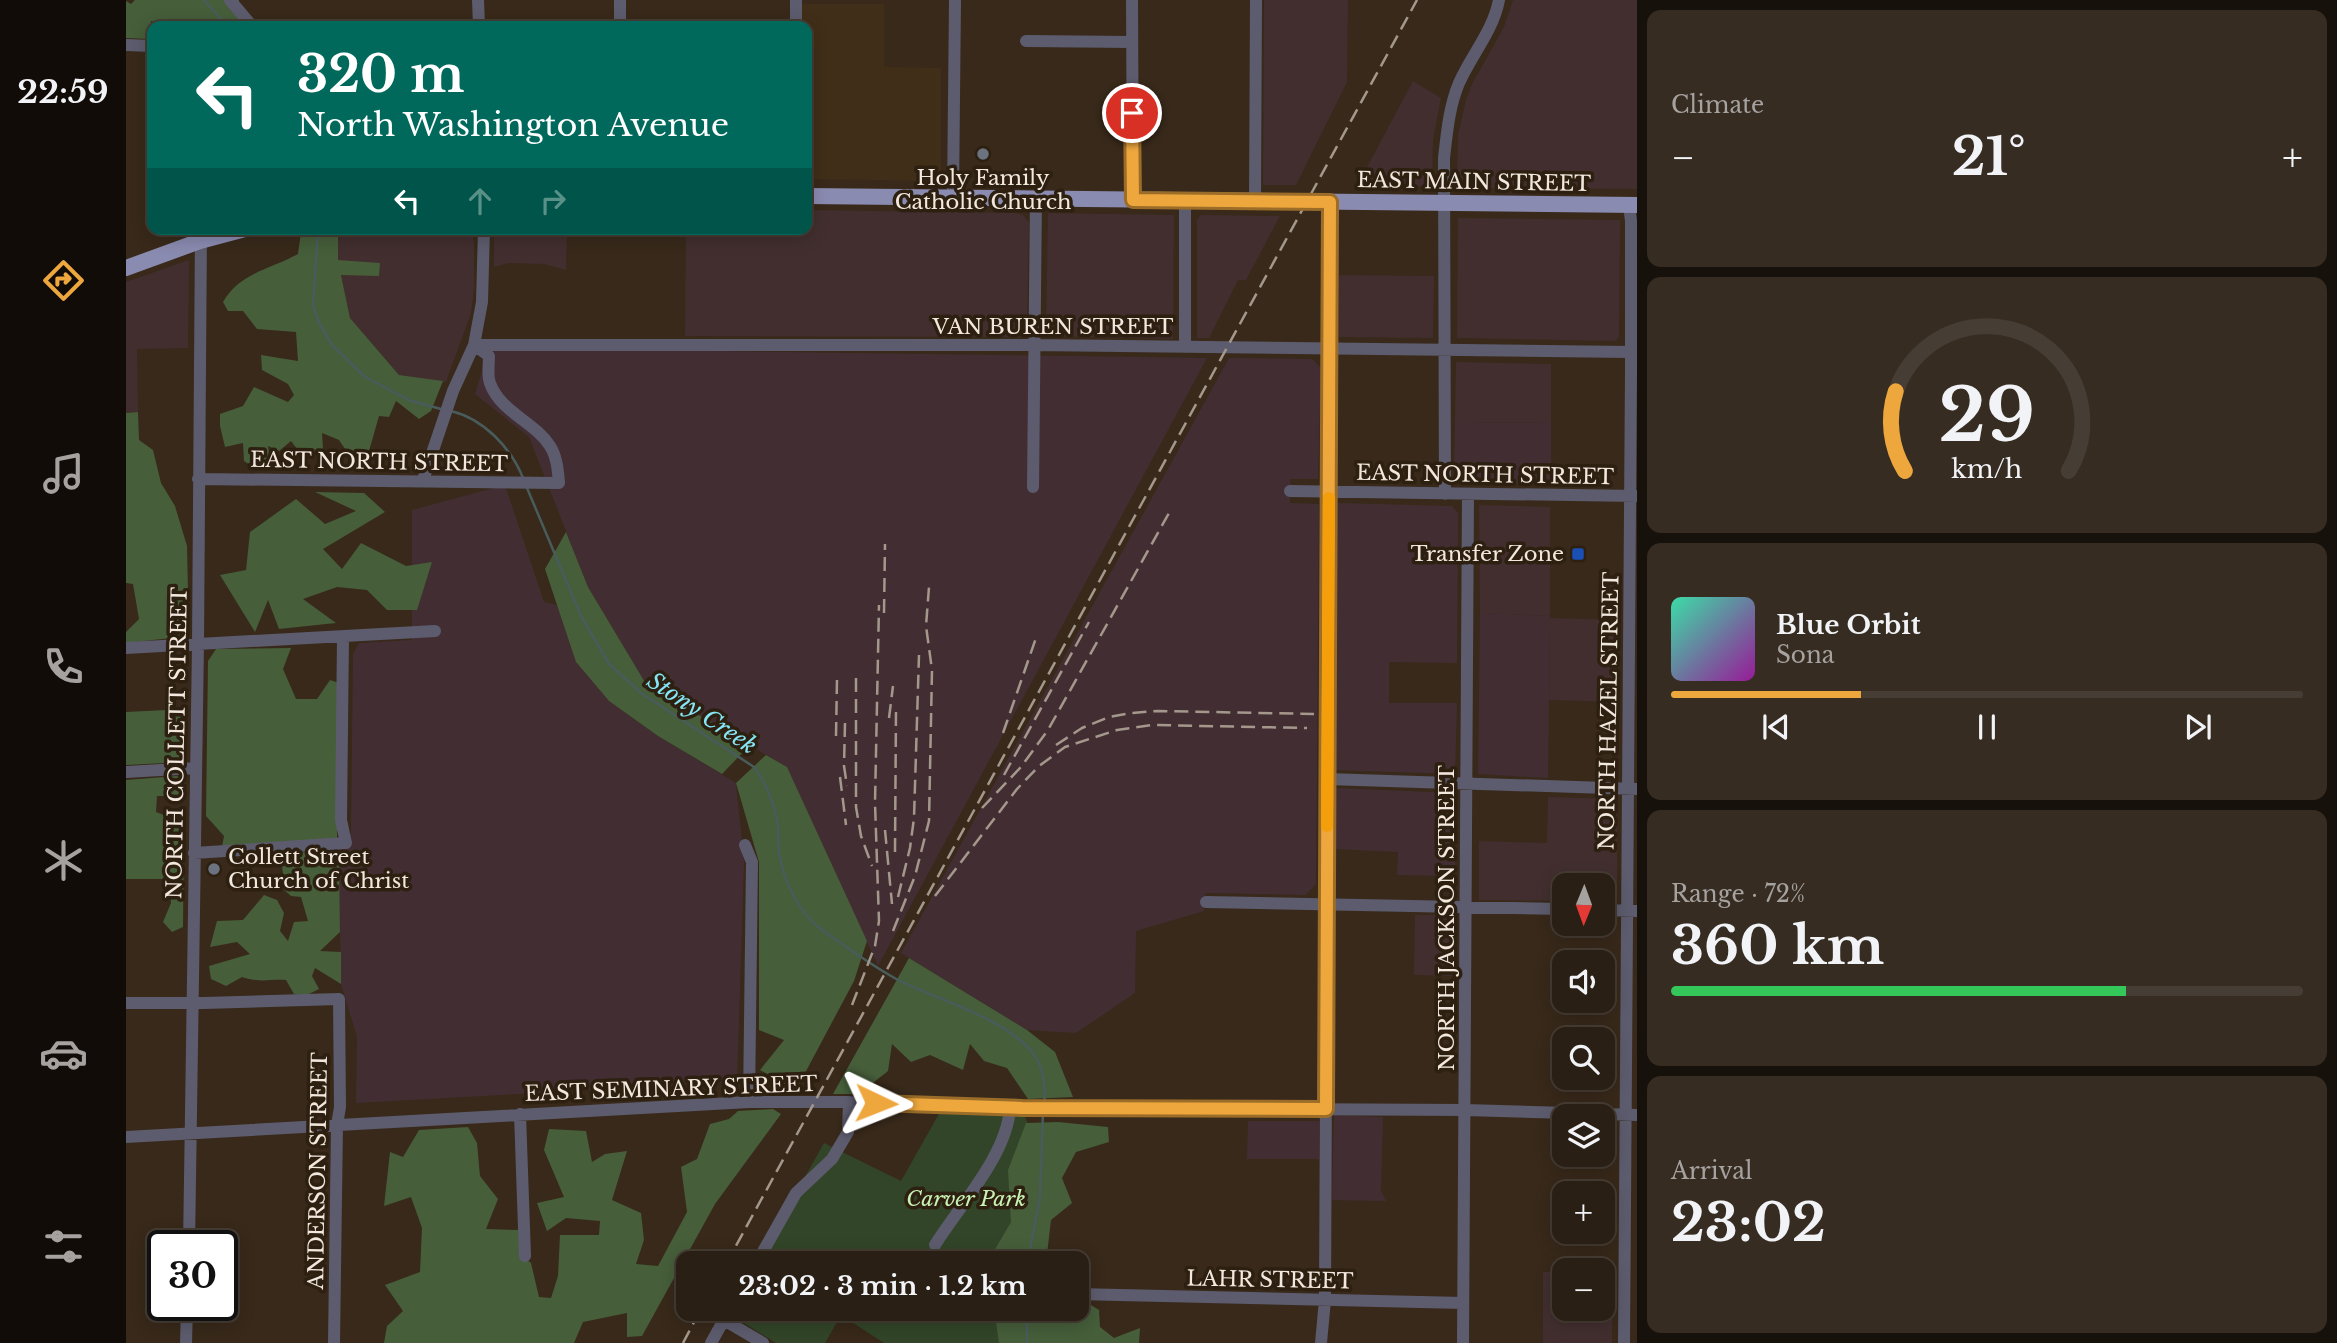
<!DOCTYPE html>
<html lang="en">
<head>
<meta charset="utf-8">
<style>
  body { margin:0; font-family:"Libre Baskerville",serif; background:#362c22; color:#f1f3f6; height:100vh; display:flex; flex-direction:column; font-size:26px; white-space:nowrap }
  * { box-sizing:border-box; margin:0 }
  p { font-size:23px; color:#a5a2a0 }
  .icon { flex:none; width:38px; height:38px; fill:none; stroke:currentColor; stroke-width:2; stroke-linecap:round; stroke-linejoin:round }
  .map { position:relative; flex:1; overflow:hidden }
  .drawer { display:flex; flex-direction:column; gap:10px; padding:10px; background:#17110b; width:700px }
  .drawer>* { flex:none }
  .top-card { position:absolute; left:21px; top:21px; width:665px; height:214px; border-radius:14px; box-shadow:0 4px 18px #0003,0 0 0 2px #463d34; background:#00695c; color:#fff; overflow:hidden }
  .needle { width:46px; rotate:181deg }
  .buttons { position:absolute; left:1426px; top:873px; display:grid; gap:14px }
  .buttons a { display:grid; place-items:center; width:63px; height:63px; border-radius:14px; background:#2a1f14; box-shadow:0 4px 18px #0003,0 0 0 2px #463d34; font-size:35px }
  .speed { position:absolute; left:21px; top:1230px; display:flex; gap:14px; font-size:35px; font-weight:700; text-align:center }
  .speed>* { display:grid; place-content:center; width:91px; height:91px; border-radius:50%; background:#2a1f14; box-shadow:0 4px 18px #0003,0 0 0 2px #463d34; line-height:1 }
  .speed .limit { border:4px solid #111; border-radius:10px; background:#fff; color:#111 }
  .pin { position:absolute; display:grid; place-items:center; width:60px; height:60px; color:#fff; margin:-30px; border:4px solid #fff; border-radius:50%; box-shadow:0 2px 7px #0007 }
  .me { position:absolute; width:77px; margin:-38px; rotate:92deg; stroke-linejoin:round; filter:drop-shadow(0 0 5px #0008) }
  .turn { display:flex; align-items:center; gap:24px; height:147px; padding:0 35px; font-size:32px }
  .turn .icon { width:91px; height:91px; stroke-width:2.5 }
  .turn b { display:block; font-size:49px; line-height:60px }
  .lanes { display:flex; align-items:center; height:66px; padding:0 35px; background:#0003; justify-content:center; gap:35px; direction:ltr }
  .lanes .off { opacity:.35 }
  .big { font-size:52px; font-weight:700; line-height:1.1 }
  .drawer .widget { flex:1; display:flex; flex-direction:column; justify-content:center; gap:10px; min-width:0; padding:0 24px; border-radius:14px; background:#362c22 }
  .drawer .dial { align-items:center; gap:0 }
  .dial svg { height:182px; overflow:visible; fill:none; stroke:#463d34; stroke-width:7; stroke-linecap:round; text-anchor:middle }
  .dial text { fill:#f1f3f6; stroke:none }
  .song { display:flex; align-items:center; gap:21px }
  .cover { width:84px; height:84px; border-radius:10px; background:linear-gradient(135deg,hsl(160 70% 55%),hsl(300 70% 35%)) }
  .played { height:7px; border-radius:4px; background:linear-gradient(90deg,#eea73d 30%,#463d34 30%) }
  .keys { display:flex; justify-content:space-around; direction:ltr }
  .heat { display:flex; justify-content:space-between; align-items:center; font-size:38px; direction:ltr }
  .charge { height:10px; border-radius:5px; background:linear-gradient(90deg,#34c759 72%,#463d34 0) }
  .trip { position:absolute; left:550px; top:1251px; width:413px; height:70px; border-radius:14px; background:#2a1f14; box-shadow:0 4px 18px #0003,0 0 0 2px #463d34; font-weight:700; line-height:70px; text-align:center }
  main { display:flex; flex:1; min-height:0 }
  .dock { display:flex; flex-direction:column; width:126px; justify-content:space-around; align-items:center; background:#110c08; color:#a5a2a0 }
  .dock .icon { width:49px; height:49px }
  .dock .active { color:#eea73d }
  .dock b { font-size:32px; color:#f1f3f6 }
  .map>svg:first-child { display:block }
  .commercial { fill:#422e2f }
  .industrial { fill:#422e32 }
  .built { fill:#402e18 }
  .green { fill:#324528 }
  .forest { fill:#465e3a }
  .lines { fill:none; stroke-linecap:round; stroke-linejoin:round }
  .stream { stroke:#495c5c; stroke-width:2.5 }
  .minor { stroke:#5c5c6e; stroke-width:12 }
  .major { stroke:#8a8bb0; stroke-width:16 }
  .rail { stroke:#a4988c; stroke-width:2.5; stroke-dasharray:14 7; stroke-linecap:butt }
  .route-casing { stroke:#9b6d28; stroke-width:18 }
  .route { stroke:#eea73d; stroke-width:12 }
  .slow { stroke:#f59e0b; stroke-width:12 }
  .worship-dot { fill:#6b7280; stroke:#2d2010; stroke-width:2.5 }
  .transit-dot { fill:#1a4fb4; stroke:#2d2010; stroke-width:2.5 }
  .labels { text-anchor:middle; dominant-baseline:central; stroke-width:7; stroke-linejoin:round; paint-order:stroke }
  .poi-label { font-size:21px; fill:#f2e8de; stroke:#2d2010 }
  .street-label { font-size:21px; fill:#f2e8de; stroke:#2d2010 }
  .park-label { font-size:21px; font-style:italic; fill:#c9f3b4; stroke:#2d2010 }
  .water-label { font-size:23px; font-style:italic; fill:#86e6f7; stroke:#2d2010 }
</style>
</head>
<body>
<main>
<nav class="dock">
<b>22:59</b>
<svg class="icon active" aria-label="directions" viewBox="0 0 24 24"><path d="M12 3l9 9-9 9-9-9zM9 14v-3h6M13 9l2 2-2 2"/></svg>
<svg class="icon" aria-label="music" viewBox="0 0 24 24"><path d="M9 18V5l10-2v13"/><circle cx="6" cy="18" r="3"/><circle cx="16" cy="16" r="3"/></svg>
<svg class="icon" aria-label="phone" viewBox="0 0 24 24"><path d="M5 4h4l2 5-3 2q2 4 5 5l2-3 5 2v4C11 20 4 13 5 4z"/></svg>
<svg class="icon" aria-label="climate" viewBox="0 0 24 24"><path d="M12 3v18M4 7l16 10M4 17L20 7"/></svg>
<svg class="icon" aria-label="car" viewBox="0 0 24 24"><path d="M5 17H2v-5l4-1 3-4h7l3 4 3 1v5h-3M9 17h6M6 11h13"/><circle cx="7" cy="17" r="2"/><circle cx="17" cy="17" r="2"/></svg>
<svg class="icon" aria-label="filters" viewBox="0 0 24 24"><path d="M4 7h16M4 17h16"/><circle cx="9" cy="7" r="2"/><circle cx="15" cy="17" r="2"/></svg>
</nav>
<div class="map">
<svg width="1511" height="1343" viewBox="0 0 1511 1343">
  <rect width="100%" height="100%" fill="#38291a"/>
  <path class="commercial" d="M 1138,0 L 1222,0 L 1221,82 L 1170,185 L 1137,185 Z
    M 1387,0 L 1511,0 L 1511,189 L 1342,188 L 1335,185 L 1331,179 L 1332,135 L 1340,100 L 1346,84 L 1378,27 Z
    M 1287,81 L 1315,98 L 1307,140 L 1306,186 L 1231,186 Z
    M 681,210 L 890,213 L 897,215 L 903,222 L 901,325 L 898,328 L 897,337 L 559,336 L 560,229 L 681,229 Z
    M 922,213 L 1048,215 L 1047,339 L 920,336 Z
    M 1075,215 L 1154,216 L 1120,280 L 1112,280 L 1083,338 L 1071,338 L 1071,220 Z
    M 1332,218 L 1494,220 L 1493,336 L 1490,341 L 1331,338 Z
    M 212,229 L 345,229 L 348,242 L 348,288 L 345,313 L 320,382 L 273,375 L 224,318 L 212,260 Z
    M 368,229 L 441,229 L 440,270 L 418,264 L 383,263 L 368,267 Z
    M 63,260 L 62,348 L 11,349 L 12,412 L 0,413 L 0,282 Z
    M 1213,275 L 1308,276 L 1307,338 L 1213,337 Z
    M 1330,362 L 1425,364 L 1425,423 L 1329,422 Z
    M 1353,505 L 1424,507 L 1424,616 L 1354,613 Z
    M 1424,618 L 1490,620 L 1490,702 L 1423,700 Z
    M 1422,797 L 1491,799 L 1491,902 L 1477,902 L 1477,886 L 1438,886 L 1438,901 L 1353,900 L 1353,841 L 1421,843 Z
    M 1289,915 L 1328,915 L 1327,976 L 1288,975 Z
    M 1417,1272 L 1438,1272 L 1438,1309 L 1477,1309 L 1477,1273 L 1487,1273 L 1486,1343 L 1417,1343 Z"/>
  <path class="industrial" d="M 363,348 L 1081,358 L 752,966 L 661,767 L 520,684 L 462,587 L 403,437 L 349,394 Z
    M 1103,358 L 1186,359 L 1195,368 L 1192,479 L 1164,479 L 1164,503 L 1193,504 L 1190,884 L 1180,895 L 1079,893 L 1078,911 L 1010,931 L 1009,993 L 950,1033 L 901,1030 L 775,953 Z
    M 1329,422 L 1425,423 L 1425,484 L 1334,483 L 1328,472 Z
    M 379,485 L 418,602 L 431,605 L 450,662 L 483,701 L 532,736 L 610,783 L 618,862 L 611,1082 L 230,1103 L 231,1037 L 215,984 L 213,853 L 225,833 L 227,654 L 233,643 L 286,640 L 286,510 Z
    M 1210,503 L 1326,506 L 1332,513 L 1331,663 L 1263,662 L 1263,703 L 1331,703 L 1329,774 L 1209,770 Z
    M 1354,613 L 1424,616 L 1422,778 L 1352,774 Z
    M 1210,788 L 1329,793 L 1329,876 L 1271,875 L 1272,852 L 1209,849 Z
    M 1208,1115 L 1257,1117 L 1255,1191 L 1260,1201 L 1206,1200 Z
    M 1122,1121 L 1193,1121 L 1193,1159 L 1121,1159 Z"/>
  <path class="built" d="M 676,4 L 758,4 L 758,67 L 815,68 L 815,176 L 809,181 L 681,179 L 681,26 L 676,26 Z"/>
  <path class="green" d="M 818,1105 L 896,1108 L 906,1136 L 893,1263 L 630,1264 L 698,1143 L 775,1181 Z
    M 605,1309 L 892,1309 L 892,1343 L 758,1343 L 715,1315 L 699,1343 L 650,1343 L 602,1313 Z"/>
  <path class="forest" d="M 9,0 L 113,0 L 113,5 L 132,26 L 59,26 L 54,20 L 39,25 L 25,21 L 23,39 L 0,38 L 0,1 L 5,4 Z
    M 189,229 L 212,229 L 212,260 L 254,263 L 253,276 L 215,275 L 224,318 L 273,375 L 317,381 L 305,411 L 293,419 L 270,401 L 263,417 L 253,416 L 243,451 L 223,455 L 213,440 L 196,433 L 197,449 L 178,458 L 165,441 L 153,451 L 142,446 L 144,459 L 129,468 L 118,461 L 117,443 L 99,447 L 94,426 L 94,414 L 117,406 L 128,387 L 162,402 L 168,395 L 162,384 L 136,370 L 135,355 L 172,361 L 170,332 L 131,329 L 117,311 L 102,311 L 97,302 C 113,273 145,269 172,254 L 175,232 Z
    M 12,412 L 13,440 L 27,450 L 35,483 L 49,506 L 61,546 L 63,636 L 0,643 L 0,632 L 13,619 L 7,584 L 0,583 L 0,413 Z
    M 189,492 L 238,493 L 259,512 L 197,549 L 216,569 L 235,543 L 280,566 L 306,562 L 291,610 L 261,610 L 241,590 L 211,587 L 177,599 L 210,623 L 153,629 L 142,600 L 129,632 L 94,575 L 120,570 L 124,532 L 170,499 L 199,524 L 230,511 Z
    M 440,532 L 462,587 L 520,684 L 624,745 L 596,774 L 532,736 L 483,701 L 450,662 L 419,569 Z
    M 165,648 L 157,669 L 170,699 L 191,699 L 204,680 L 213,683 L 211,839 L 96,847 L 98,836 L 80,816 L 82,661 L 90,649 Z
    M 60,709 L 58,762 L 0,765 L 0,712 Z
    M 640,755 L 661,767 L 741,941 L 728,981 L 670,1090 L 634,1070 L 658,1040 L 633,1030 L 633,862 L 610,783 Z
    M 51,776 L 59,781 L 58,796 L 31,796 L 30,812 L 58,823 L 57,927 L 46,932 L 37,922 L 45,903 L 44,879 L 0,879 L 0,780 Z
    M 207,850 L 213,853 L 214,932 L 194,951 L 215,952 L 215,984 L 189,968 L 186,976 L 193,989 L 179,996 L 168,994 L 160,980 C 142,979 134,983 116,977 L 100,986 L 85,979 L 83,966 L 124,954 L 111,942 L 84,947 L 91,921 L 117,920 L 138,895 L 151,900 L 158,913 L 154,931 L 162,941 L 168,922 L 182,921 L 175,897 L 165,896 L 157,889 C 159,876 154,866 157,854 Z
    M 783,958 L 901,1030 L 929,1052 L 947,1097 L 902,1099 L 881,1068 L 858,1061 L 844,1044 L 837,1070 L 804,1055 L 785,1062 L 766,1044 L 762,1071 L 733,1094 L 707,1094 Z
    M 647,1109 L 655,1114 L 589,1204 L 516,1336 L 501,1337 L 501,1313 L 457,1322 L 448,1343 L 258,1343 L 261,1326 L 277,1311 L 259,1285 L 294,1272 L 296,1228 L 285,1197 L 258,1206 L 264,1152 L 277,1157 L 293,1130 L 342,1127 L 351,1143 L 354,1176 L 372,1199 L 360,1229 L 395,1230 L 395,1255 L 405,1263 L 413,1297 L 425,1298 L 432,1276 L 434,1235 L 473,1235 L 474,1221 L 440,1218 L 421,1231 L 411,1203 L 438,1197 L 418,1150 L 423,1129 L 460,1131 L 466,1162 L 479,1154 L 501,1151 L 486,1200 L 515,1213 L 518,1240 L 510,1264 L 532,1266 L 561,1212 L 555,1167 L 571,1159 L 584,1124 L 603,1119 L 612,1111 Z
    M 932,1122 L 982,1127 L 983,1142 L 950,1152 L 936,1178 L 946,1203 L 925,1220 L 920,1263 L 861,1263 L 885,1222 L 882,1170 L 900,1123 Z
    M 950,1300 L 960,1302 L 973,1310 L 974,1327 L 988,1338 L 1014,1328 L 1013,1343 L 873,1343 L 868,1309 L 950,1309 Z"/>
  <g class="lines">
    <path class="stream" d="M 78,0 L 101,26
      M 192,229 L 187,305 L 193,323 L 206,345 L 239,377 L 285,401 L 315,409
      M 325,411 C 358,419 385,448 397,478
      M 401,488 L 455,616 L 483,664 L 515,693 L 628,767 C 641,785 649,804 652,826 C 653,836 651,847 654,858 C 659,884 674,914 696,930 C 720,947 746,966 772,980 C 812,1000 879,1018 907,1053 C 918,1068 920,1087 918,1104
      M 901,1264 L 914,1198 L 917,1111
      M 901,1343 L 901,1309"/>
    <path class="minor" d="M 104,0 L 126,26
      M 352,0 L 353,26
      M 1006,0 L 1007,200
      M 494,26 L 494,0
      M 670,26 L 670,0
      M 900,41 L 1006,42
      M 0,45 L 26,46
      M 827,197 L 829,0
      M 1129,200 L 1130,0
      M 1059,347 L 1059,200
      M 72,479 L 433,483 C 432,471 431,457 424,446 C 409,422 374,412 364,383 C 361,376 363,365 363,356 L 348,345 L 356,302 L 358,229
      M 297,480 L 327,391 L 348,345 L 908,345 L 1505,352
      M 907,487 L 910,198
      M 1164,491 L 1511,496
      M 1319,494 L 1318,158 C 1321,132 1323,107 1333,83 C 1346,54 1367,31 1373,0
      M 0,648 L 309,631
      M 0,772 L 69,768
      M 1201,779 L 1511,789
      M 619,845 L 626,862 L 623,1102
      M 68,853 L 220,843 L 215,820 L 217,637
      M 1080,902 L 1438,909
      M 1477,910 L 1511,911
      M 0,1003 L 78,1003 L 213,999 L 214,1107 L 211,1125 L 208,1343
      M 394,1114 L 399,1256
      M 0,1137 L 623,1102 L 723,1102 L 924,1108 L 1339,1110 L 1511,1115
      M 809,1245 C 834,1205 881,1155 884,1108
      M 63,1246 L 72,644 L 75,229
      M 630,1264 L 670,1193 L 706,1159 L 722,1132 L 723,1102
      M 950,1294 L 1337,1303
      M 598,1320 L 637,1343
      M 60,1343 L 61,1306
      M 585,1343 L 604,1309
      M 1195,1343 L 1199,1300 L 1204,202
      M 1337,1343 L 1342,494
      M 1498,1343 L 1505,372 L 1505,221 L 1503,205"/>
    <path class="major" d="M 681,196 L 1511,205
      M 0,268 L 74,241 L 119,229"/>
    <path class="rail" d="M 758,613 L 759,544
      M 730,678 L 730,807 L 735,836 L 746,866
      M 763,718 L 767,686
      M 719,723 L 718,766 L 721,786
      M 877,733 L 910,638
      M 710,736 L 711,679
      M 930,745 L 956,728 L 983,717 L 1005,713 L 1032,711 L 1188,714
      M 878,775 L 963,622
      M 714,777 L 720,825
      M 856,808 L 895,767 L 922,730 L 1043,513
      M 759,830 L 766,904
      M 769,852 L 770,709
      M 809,896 L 891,789 L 913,766 L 939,747 L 991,730 L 1026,725 L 1181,728
      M 772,897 L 784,848 L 788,818 L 793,655
      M 767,931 L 789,876 L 803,821 L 806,670 L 800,626 L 803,587
      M 726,1005 L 749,946 L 753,921 L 749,803 L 753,605
      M 600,1264 L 1291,0
      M 557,1343 L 575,1309"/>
  </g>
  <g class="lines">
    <g class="route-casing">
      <path id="route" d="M 750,1103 L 896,1108 L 1200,1109 L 1204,202 L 1007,200 L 1006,113"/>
    </g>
    <use href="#route" class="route"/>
    <path class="slow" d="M 1201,826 L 1203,498"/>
  </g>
  <g class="worship-dot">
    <circle cx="857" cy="154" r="7"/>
    <circle cx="88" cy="869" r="7"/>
  </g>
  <rect class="transit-dot" x="1445" y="547" width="14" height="14" rx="3.5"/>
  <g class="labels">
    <g class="poi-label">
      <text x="857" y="178">Holy Family<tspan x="857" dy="24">Catholic Church</tspan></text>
      <text x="1438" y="554" text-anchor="end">Transfer Zone</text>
      <text x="102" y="857" text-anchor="start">Collett Street<tspan x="102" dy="24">Church of Christ</tspan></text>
    </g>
    <g class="street-label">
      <text transform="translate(1348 182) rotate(1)">EAST MAIN STREET</text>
      <text x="927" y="327">VAN BUREN STREET</text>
      <text transform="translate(253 462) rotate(1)">EAST NORTH STREET</text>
      <text transform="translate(1359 475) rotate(1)">EAST NORTH STREET</text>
      <text transform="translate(1483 711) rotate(-89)">NORTH HAZEL STREET</text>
      <text transform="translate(51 743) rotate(-89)">NORTH COLLETT STREET</text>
      <text transform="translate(1321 918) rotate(-90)">NORTH JACKSON STREET</text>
      <text transform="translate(545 1089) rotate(-2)">EAST SEMINARY STREET</text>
      <text transform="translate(192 1171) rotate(-89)">ANDERSON STREET</text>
      <text transform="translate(1144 1280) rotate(1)">LAHR STREET</text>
    </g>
    <g class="park-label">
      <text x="840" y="1199">Carver Park</text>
    </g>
    <g class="water-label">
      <text transform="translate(576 713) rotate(34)">Stony Creek</text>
    </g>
  </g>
</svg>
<div class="buttons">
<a><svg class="needle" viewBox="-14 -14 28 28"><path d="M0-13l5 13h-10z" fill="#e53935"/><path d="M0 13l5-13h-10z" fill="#a5a2a0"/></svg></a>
<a><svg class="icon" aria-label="sound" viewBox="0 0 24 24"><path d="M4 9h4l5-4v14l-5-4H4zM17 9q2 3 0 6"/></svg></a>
<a><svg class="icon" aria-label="search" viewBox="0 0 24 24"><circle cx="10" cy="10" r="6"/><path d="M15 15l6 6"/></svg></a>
<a><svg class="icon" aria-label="layers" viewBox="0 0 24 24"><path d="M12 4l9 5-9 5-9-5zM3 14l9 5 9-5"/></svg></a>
<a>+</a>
<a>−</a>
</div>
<div class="speed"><div class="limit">30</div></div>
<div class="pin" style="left:1006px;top:113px;background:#d93025"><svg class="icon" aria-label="arrive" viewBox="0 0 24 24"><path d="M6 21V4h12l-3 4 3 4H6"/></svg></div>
<svg class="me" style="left:750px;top:1103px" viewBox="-20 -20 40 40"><path d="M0-17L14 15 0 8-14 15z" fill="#eea73d" stroke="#fff" stroke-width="4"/></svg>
<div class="trip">23:02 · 3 min · 1.2 km</div>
<div class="top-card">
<div class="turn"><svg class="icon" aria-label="left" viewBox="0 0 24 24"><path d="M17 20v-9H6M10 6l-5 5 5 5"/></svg><div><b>320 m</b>North Washington Avenue</div></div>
<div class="lanes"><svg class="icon" aria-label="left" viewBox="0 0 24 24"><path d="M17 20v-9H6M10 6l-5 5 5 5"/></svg><svg class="icon off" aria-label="ahead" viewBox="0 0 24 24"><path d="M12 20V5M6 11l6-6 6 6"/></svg><svg class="icon off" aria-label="right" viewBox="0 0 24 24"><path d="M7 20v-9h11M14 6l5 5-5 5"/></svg></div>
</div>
</div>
<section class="drawer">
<div class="widget"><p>Climate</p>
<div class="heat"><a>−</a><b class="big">21°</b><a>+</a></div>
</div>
<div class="widget dial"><svg viewBox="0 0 100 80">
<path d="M14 69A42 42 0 1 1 86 69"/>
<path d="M14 69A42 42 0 0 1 10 34" stroke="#eea73d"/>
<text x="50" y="56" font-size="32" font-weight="700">29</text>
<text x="50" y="72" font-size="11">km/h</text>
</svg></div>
<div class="widget">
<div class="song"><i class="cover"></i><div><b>Blue Orbit</b><p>Sona</p></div></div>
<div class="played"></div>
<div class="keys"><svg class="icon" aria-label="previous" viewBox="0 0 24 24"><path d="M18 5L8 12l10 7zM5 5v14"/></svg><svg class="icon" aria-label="pause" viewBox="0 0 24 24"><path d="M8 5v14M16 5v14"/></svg><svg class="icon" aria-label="next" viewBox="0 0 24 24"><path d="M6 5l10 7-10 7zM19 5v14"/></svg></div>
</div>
<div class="widget"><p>Range · 72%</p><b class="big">360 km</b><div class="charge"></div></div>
<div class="widget"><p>Arrival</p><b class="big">23:02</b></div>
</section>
</main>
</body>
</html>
